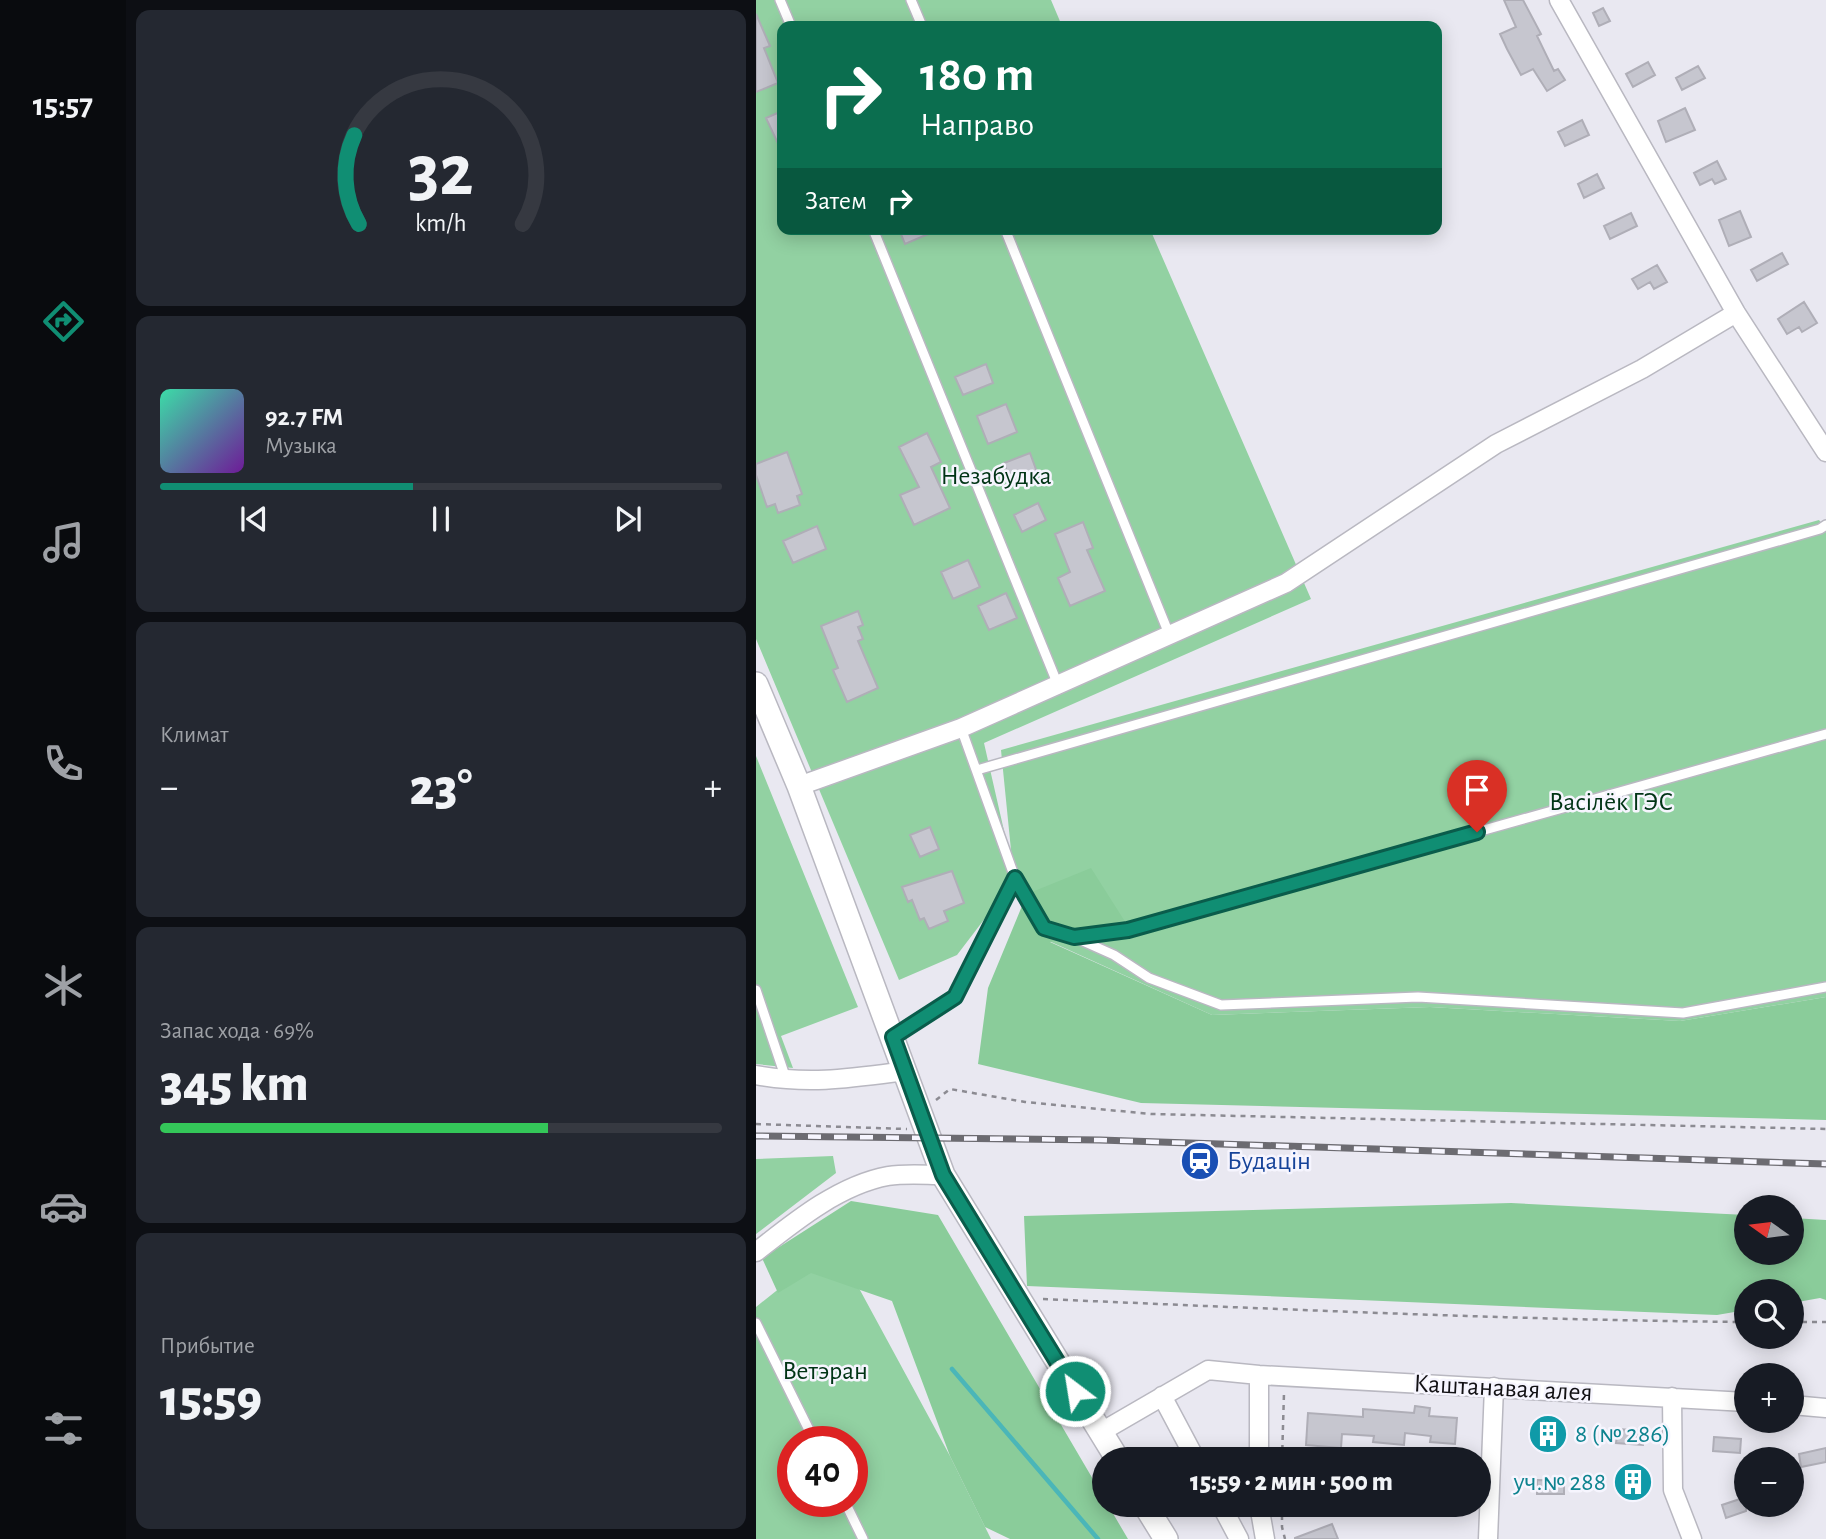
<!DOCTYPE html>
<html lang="ru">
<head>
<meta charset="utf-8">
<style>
  body { margin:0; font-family:"Alegreya Sans",sans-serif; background:#242831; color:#f1f3f6; height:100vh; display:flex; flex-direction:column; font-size:26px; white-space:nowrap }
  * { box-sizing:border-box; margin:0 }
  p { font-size:23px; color:#9ea1a6 }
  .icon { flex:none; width:38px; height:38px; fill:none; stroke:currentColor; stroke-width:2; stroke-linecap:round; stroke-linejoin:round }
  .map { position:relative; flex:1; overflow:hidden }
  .details { display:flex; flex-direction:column; gap:10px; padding:10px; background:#0d0f14; width:630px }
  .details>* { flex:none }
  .banner { position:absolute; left:21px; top:21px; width:665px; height:214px; border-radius:14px; box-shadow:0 4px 18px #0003; background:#0b6e4f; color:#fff; overflow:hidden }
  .needle { width:46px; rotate:284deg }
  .buttons { position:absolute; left:978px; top:1195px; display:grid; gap:14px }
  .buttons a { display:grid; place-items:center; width:70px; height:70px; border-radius:50%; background:#171b24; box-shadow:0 4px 18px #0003; font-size:35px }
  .speed { position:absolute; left:21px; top:1426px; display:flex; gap:14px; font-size:35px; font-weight:700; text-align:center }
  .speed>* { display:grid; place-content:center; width:91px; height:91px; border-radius:50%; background:#171b24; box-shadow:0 4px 18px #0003; line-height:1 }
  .speed .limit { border:10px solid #d22; background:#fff; color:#111 }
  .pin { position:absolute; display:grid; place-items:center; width:60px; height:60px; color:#fff; margin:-72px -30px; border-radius:50% 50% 50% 0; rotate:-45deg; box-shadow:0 0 7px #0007 }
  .pin .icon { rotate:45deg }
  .me { position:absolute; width:77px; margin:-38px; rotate:329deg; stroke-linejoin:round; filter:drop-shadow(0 0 5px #0008) }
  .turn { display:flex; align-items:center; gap:24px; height:147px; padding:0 28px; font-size:32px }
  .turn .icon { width:91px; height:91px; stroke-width:2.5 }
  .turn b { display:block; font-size:49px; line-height:60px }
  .then { display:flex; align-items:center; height:66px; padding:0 28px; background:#0003; gap:14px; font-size:26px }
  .big { font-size:52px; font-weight:800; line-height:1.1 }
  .details .card { flex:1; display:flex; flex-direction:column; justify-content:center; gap:10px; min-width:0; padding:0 24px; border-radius:14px; background:#242831 }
  .details .dial { align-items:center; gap:0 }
  .dial svg { height:182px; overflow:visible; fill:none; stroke:#363941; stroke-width:7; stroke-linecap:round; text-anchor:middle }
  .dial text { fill:#f1f3f6; stroke:none }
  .song { display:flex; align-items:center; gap:21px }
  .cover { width:84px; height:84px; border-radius:10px; background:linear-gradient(135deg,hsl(160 70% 55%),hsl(280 70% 35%)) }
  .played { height:7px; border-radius:4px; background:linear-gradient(90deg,#108e73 45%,#363941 45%) }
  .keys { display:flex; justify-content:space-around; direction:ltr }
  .heat { display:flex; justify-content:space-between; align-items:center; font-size:38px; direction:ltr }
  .charge { height:10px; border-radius:5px; background:linear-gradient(90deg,#34c759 69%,#363941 0) }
  .trip { position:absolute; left:336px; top:1447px; width:399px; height:70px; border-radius:35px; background:#171b24; box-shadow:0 4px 18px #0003; font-weight:800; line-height:70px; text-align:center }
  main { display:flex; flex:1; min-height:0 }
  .menu { display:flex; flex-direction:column; width:126px; justify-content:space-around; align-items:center; background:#090b0e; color:#9ea1a6 }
  .menu .icon { width:49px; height:49px }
  .menu .on { color:#108e73 }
  .menu b { font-size:32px; color:#f1f3f6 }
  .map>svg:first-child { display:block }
  .green { fill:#92d1a2; fill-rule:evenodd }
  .forest { fill:#8acc9a }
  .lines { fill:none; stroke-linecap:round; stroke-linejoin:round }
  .stream { stroke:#4bb6b8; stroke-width:4.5 }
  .building { fill:#c6c6cf; stroke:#afaeb7; stroke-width:2 }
  .service-casing { stroke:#b9b8c1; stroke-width:12 }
  .minor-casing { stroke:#b9b8c1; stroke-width:21 }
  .tertiary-casing { stroke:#b9b8c1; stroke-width:26 }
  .path { stroke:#8c8b92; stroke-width:2.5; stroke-dasharray:5 5; stroke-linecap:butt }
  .service { stroke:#fff; stroke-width:9 }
  .minor { stroke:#fff; stroke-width:18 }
  .tertiary { stroke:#fff; stroke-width:23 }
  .rail-casing { stroke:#6c6b71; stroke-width:7 }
  .rail { stroke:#f6f5fe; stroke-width:4.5; stroke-dasharray:13; stroke-linecap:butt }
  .route-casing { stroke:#0a5c4b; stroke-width:18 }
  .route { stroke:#108e73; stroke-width:12 }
  .labels { text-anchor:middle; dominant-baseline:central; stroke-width:5; stroke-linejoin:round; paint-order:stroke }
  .park-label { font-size:26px; fill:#003415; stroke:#f6f5fe }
  .transit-label { font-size:26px; fill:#164399; stroke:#f6f5fe; text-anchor:start }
  .street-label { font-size:26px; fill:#121114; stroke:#f6f5fe }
  .culture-label { font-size:26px; fill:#0d838f; stroke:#f6f5fe; text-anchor:start }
</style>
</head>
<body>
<main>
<nav class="menu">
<b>15:57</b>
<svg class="icon on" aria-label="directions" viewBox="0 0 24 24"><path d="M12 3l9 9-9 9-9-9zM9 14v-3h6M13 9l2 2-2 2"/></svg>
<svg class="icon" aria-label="music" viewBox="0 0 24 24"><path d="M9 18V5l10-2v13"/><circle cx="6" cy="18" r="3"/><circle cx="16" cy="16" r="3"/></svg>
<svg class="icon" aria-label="phone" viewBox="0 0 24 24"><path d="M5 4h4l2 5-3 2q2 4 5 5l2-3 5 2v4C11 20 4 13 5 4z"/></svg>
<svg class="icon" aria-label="climate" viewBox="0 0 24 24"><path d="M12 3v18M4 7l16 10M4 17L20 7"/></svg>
<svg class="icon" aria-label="car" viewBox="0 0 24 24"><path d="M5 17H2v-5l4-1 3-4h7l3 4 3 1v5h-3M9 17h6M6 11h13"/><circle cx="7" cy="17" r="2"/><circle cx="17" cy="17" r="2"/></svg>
<svg class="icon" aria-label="filters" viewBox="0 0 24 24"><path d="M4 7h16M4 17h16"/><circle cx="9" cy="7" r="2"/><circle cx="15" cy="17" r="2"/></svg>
</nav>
<section class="details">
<div class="card dial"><svg viewBox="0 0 100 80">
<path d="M14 69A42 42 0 1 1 86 69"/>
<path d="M14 69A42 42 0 0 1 12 30" stroke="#108e73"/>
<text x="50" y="56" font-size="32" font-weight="700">32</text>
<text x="50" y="72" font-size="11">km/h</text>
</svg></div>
<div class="card">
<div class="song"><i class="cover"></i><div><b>92.7 FM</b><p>Музыка</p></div></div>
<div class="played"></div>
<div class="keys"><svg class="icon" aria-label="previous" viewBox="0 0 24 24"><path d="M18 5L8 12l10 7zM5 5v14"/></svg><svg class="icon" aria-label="pause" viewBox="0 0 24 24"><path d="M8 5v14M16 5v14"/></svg><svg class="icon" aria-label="next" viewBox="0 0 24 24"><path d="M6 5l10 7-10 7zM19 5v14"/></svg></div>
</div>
<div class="card"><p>Климат</p>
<div class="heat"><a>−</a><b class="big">23°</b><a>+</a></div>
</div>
<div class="card"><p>Запас хода · 69%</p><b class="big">345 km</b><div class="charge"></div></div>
<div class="card"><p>Прибытие</p><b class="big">15:59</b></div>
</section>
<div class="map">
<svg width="1070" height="1539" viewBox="0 0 1070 1539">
  <rect width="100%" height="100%" fill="#e9e8f1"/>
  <path class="green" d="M 0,0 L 295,0 L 306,26 L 26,26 L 26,229 L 394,229 L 555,599 L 228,743 L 257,870 L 245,750 L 1063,520 L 1070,529 L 1070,997 L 924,1021 L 674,1007 L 456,1015 L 293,941 L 259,879 L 201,955 L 143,980 L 0,639 Z
    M 0,756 L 102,1007 L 25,1036 L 37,1068 L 0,1064 Z
    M 77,1156 L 80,1173 L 0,1234 L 0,1159 Z
    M 79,1244 L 194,1456 L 235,1539 L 0,1539 L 0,1307 ZM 37,1442 L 96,1442 L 96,1502 L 37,1502 Z"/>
  <path class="forest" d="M 335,868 L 368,920 L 294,942 L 456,1015 L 674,1007 L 924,1021 L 1070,997 L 1070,1120 L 385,1103 L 222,1064 L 232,988 L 271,894 Z
    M 95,1201 L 182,1215 L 348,1498 L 348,1505 L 352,1505 L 372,1539 L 254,1539 L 229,1527 L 194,1456 L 136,1301 L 55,1273 L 22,1293 L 6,1258 Z
    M 755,1203 L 990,1215 L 990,1253 L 1036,1253 L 1036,1218 L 1070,1220 L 1070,1300 L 1064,1298 L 1036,1303 L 1036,1292 L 990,1292 L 990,1310 L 961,1315 L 271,1286 L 268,1216 Z"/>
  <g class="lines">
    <path class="stream" d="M 196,1369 L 342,1539"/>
  </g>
  <path class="building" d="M 748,0 L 767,0 L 785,34 L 781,36 L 798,71 L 802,69 L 809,80 L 791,91 L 777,69 L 765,75 L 751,49 L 744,34 L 760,27 Z
    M 847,8 L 854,21 L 843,26 L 837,13 Z
    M 0,14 L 14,46 L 8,48 L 22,83 L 0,92 Z
    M 892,62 L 899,75 L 877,87 L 870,74 Z
    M 942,66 L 949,78 L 926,90 L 920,78 Z
    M 929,108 L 939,130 L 910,142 L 902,121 Z
    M 26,111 L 26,152 L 10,118 Z
    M 826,120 L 833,135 L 809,146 L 802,132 Z
    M 961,161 L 970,179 L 959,184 L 956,179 L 944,185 L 938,173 Z
    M 841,174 L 848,188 L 828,198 L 822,184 Z
    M 984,211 L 995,237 L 973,246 L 963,220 Z
    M 875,213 L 881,226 L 854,239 L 848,226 Z
    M 143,229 L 184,229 L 149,244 Z
    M 1026,253 L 1032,264 L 1001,281 L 995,270 Z
    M 901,265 L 911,282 L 898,289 L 894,282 L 882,289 L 876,279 Z
    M 1048,302 L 1061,323 L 1046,332 L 1043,327 L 1031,334 L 1022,319 Z
    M 230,364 L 237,383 L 207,395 L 199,377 Z
    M 250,404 L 261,432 L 232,444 L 221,416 Z
    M 171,433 L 185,462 L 175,467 L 194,508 L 158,525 L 144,495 L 163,487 L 143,447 Z
    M 31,452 L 46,494 L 41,496 L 44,505 L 22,513 L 19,504 L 11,507 L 0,475 L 0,464 Z
    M 274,453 L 282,475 L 256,485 L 248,463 Z
    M 282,503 L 290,520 L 266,532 L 258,515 Z
    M 327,522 L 337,548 L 331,550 L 349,591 L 314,606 L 302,578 L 314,572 L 299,534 Z
    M 61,526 L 70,549 L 37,563 L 27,541 Z
    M 212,560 L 224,587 L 197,599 L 185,572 Z
    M 250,593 L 261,618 L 233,630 L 222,606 Z
    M 102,611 L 107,625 L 102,627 L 107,639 L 102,641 L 122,688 L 91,702 L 77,670 L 82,668 L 65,626 Z
    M 174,827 L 183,849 L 164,857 L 154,835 Z
    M 196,871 L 208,903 L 188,911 L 192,921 L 173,929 L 168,918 L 164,920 L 156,900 L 152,902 L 146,887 Z
    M 659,1406 L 674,1408 L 673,1416 L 701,1418 L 699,1444 L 674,1442 L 675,1436 L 649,1433 L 648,1445 L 617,1442 L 618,1436 L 586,1434 L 585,1448 L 550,1445 L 552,1413 L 607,1417 L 607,1409 L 658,1413 Z
    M 779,1426 L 805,1428 L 804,1442 L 778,1439 Z
    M 862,1429 L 888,1431 L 887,1445 L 860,1443 Z
    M 958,1437 L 985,1439 L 984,1453 L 957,1451 Z
    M 1070,1448 L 1070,1462 L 1045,1467 L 1043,1454 Z
    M 889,1473 L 891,1487 L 865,1491 L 863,1478 Z
    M 781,1480 L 808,1481 L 808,1494 L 781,1494 Z
    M 990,1497 L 990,1511 L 970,1518 L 966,1505 Z
    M 576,1524 L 582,1539 L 539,1539 L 539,1538 Z"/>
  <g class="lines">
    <g class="service-casing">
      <path id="service" d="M 24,0 L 35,26
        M 155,0 L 166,26
        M 117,229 L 302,685
        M 249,229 L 413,634
        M 205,728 L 259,878 L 288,927 L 318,937 L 372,930 L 1070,734
        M 221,770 L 1064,529 L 1070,525
        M 320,938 L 358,955 L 393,978 L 465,1005 L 662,997 L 927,1013 L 1070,987
        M 0,990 L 30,1079
        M 137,1037 L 199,997 L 259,878
        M 0,1323 L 59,1442
        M 89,1502 L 107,1539"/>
    </g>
    <g class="minor-casing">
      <path id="minor" d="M 803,0 L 980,313 L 1070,452
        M 43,786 L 205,728 L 530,583 L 740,444 L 886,369 L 980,313
        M 0,1075 C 54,1085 96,1078 150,1071
        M 0,1252 C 38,1222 83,1185 132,1176 C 150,1173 170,1175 187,1175
        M 406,1396 L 440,1460
        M 916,1397 L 917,1490 L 936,1539
        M 1036,1405 L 1070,1408
        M 345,1432 L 452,1370 L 503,1375 L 990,1402
        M 503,1460 L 503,1375
        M 465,1505 L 483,1539
        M 503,1505 L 509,1539
        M 732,1539 L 738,1387"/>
    </g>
    <g class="tertiary-casing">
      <path id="tertiary" d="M 0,684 L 43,786 L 187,1175 L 362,1460
        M 389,1505 L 410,1539"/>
    </g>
    <path class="path" d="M 180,1100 L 194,1089 L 269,1102 L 395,1114 L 1070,1129
      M 0,1124 L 151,1129
      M 287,1299 C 521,1309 756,1320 990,1322
      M 1036,1322 L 1070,1322
      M 526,1460 L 528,1393
      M 526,1505 L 526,1527 L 529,1539"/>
    <use href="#service" class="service"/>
    <use href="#minor" class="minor"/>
    <use href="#tertiary" class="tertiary"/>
    <g class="rail-casing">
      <path id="rail" d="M 0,1136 L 344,1140 L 1070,1164"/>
    </g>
    <use href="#rail" class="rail"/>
  </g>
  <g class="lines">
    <g class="route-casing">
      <path id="route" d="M 319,1391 L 187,1175 L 137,1037 L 199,997 L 259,878 L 288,928 L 318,937 L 372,930 L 721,832"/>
    </g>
    <use href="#route" class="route"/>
  </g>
  <defs>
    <g id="station-disc" transform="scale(2.0125)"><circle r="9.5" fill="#1a4fb4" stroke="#f6f5fe"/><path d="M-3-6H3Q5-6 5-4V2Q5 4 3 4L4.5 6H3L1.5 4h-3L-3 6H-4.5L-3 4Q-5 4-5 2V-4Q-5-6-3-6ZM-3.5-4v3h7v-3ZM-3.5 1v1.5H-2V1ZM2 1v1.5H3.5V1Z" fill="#fff"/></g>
    <g id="building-disc" transform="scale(2.0125)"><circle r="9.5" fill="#0f9aa8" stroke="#f6f5fe"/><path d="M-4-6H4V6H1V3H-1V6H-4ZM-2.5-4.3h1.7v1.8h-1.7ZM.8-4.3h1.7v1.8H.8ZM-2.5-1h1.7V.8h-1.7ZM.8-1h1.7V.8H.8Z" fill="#fff"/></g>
  </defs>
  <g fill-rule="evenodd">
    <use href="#station-disc" x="444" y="1161"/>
    <use href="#building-disc" x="792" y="1434"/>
    <use href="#building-disc" x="877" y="1482"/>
  </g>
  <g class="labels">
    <g class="park-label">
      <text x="240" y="476">Незабудка</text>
      <text x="855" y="802">Васілёк ГЭС</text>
      <text x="69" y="1371">Ветэран</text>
    </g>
    <g class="transit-label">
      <text x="471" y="1161">Будацін</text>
    </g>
    <g class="street-label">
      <text transform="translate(747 1388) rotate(3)">Каштанавая алея</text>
    </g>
    <g class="culture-label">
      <text x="819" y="1434">8 (№ 286)</text>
      <text x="850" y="1482" text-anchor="end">уч.№ 288</text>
    </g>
  </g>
</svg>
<div class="buttons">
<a><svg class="needle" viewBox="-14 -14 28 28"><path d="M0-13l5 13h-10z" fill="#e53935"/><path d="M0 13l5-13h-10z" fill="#9ea1a6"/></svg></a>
<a><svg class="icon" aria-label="search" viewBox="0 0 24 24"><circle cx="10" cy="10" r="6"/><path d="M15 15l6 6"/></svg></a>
<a>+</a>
<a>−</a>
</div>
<div class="speed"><div class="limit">40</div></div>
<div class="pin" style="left:721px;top:832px;background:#d93025"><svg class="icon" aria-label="arrive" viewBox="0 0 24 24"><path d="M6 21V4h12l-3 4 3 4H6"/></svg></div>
<svg class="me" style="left:319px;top:1391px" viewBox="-20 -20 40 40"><circle r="17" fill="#108e73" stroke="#fff" stroke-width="3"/><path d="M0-11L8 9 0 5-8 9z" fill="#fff"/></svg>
<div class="trip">15:59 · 2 мин · 500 m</div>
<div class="banner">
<div class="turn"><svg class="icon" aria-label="right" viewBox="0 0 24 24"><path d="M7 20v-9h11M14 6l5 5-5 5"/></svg><div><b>180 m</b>Направо</div></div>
<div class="then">Затем<svg class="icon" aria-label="right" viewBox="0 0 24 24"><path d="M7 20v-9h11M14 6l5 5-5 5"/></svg></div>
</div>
</div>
</main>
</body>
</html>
